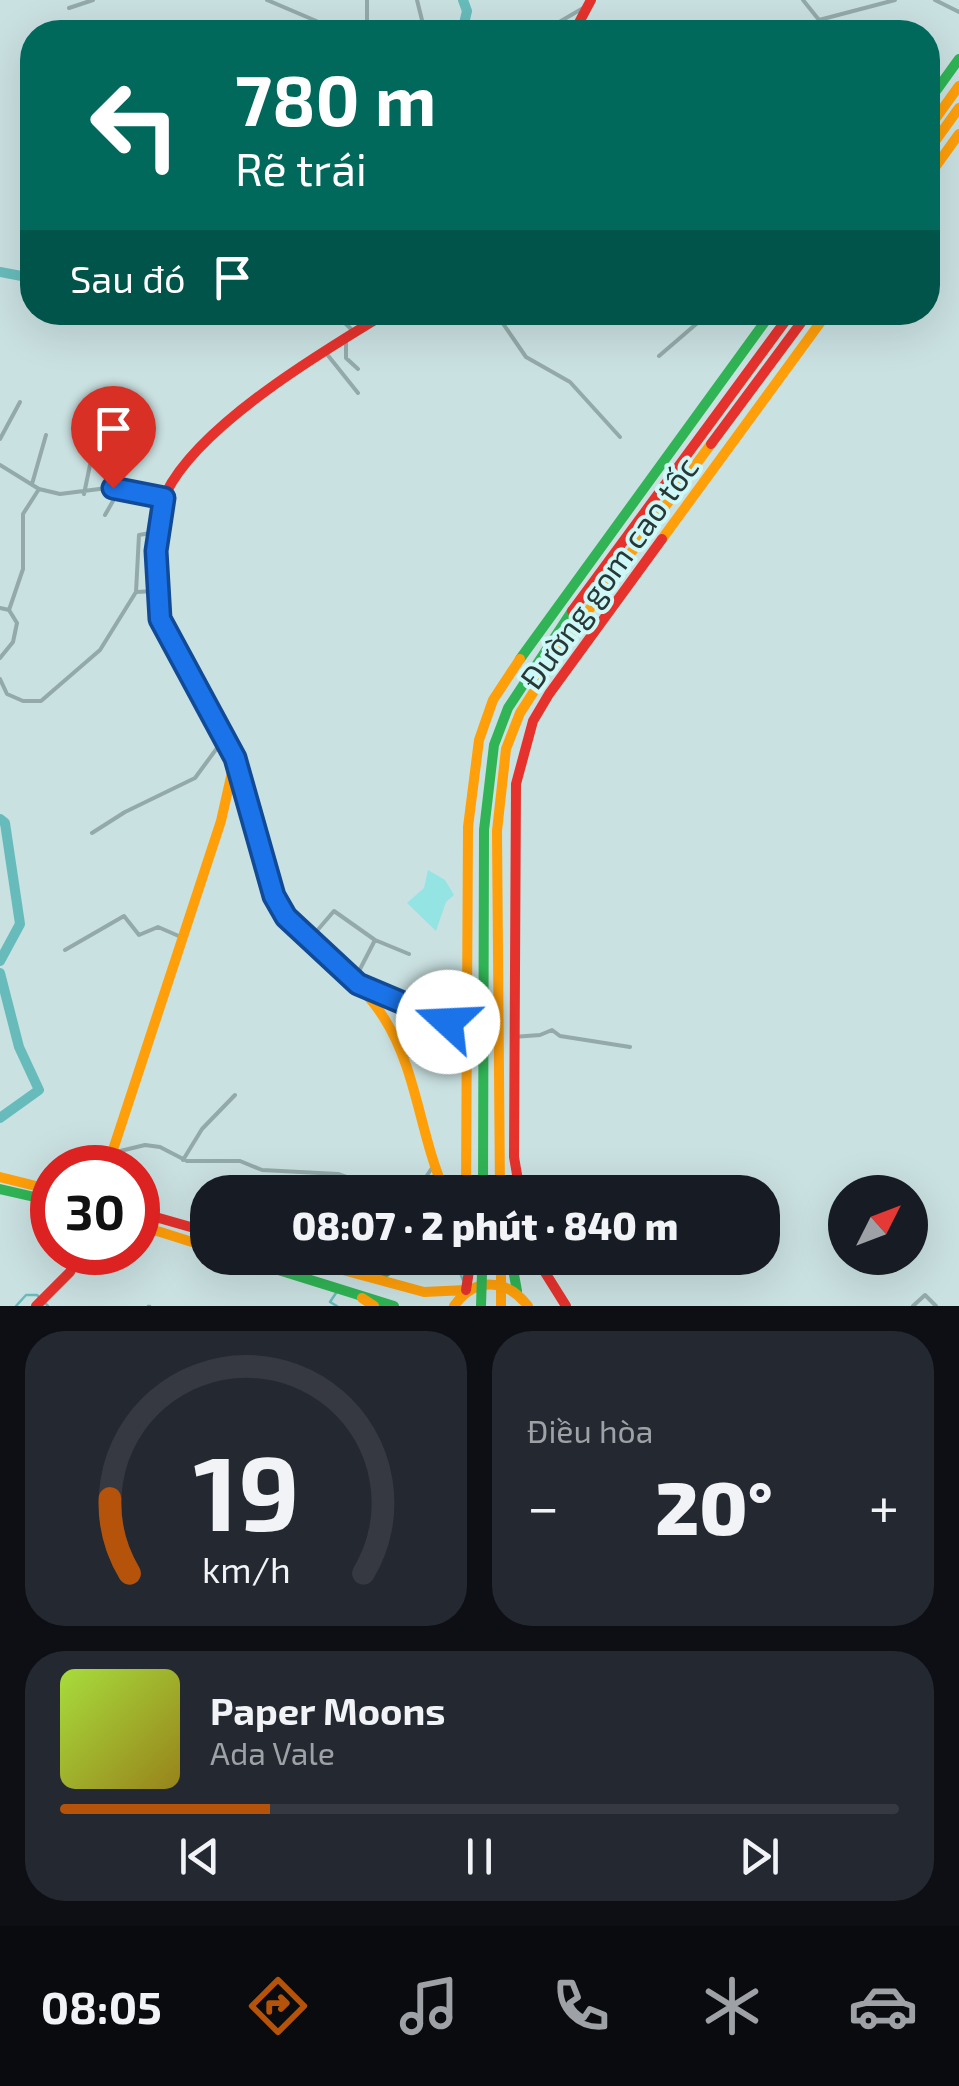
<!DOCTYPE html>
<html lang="vi">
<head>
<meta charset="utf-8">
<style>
  body { margin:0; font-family:"Exo 2",sans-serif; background:#242831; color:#f1f3f6; height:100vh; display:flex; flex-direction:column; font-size:38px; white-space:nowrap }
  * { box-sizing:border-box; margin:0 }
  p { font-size:32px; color:#9ea1a6 }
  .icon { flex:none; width:55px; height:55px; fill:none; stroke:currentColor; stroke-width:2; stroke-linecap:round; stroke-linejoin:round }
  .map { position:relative; height:1306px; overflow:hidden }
  .sheet { display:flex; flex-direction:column; gap:25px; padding:25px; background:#0d0f14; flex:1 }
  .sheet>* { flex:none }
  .guide { position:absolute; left:20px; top:20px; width:920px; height:305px; border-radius:40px; box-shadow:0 10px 40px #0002; background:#00695c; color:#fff; overflow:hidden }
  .needle { width:65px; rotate:48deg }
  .controls { position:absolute; left:828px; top:1175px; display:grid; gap:20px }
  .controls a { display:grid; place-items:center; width:100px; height:100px; border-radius:50%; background:#171b24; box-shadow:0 10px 40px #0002; font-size:50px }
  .speed { position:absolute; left:30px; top:1145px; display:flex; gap:20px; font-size:50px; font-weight:700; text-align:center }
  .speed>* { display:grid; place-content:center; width:130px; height:130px; border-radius:50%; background:#171b24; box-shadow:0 10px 40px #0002; line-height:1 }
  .speed .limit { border:15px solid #d22; background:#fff; color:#111 }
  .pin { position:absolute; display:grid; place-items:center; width:85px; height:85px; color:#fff; margin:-102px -42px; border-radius:50% 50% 50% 0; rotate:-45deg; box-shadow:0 0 10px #0007 }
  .pin .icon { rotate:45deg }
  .me { position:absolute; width:110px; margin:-55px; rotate:290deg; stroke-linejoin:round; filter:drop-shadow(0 0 8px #0008) }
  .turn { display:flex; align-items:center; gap:35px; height:210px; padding:0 50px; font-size:45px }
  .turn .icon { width:130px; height:130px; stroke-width:2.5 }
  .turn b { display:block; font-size:70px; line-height:85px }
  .then { display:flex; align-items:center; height:95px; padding:0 50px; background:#0003; gap:20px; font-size:38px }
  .big { font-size:75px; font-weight:800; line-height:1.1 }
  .sheet .tile { flex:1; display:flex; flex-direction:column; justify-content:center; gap:15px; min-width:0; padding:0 35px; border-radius:40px; background:#242831 }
  .sheet .dial { align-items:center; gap:0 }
  .dial svg { height:260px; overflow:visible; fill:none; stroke:#363941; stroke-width:7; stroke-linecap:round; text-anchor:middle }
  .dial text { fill:#f1f3f6; stroke:none }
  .song { display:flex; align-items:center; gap:30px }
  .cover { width:120px; height:120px; border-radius:15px; background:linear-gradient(135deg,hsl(80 70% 55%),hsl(50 70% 35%)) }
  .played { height:10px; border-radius:5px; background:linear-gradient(90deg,#b45309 25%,#363941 25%) }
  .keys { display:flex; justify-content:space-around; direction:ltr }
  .heat { display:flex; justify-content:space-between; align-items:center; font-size:55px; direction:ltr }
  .sheet .tiles { flex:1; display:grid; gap:25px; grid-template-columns:1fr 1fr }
  .tile:last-child { grid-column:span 2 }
  .trip { position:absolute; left:190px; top:1175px; width:590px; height:100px; border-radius:40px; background:#171b24; box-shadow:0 10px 40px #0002; font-weight:800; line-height:100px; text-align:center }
  .menu { display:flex; height:160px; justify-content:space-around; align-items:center; background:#090b0e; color:#9ea1a6 }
  .menu .icon { width:70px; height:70px }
  .menu .selected { color:#b45309 }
  .menu b { font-size:45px; color:#f1f3f6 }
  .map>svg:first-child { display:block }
  .green { fill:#95e4e4 }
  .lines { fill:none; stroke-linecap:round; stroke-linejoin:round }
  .stream { stroke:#67bcbb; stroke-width:2.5 }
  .river { stroke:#67bcbb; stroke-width:10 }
  .street { stroke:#94a9a9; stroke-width:4 }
  .fast { stroke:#30b455; stroke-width:10 }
  .slow { stroke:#ff9f0a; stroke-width:10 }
  .jam { stroke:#e5322d; stroke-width:10 }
  .fast-bridge { stroke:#30b455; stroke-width:10 }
  .slow-bridge { stroke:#ff9f0a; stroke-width:10 }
  .route-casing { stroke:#114b97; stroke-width:25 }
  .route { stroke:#1a73e8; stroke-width:18 }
  .labels { text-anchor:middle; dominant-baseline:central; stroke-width:8; stroke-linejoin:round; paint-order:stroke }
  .street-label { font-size:32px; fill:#273837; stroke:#cdf8f7 }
</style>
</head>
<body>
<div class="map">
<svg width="959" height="1306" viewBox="0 0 959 1306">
  <rect width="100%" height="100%" fill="#cae1e1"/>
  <path class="green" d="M 428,870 L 445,880 L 454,895 L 446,902 L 436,931 L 407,903 L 424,888 Z"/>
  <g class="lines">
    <path class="stream" d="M 454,1258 L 463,1280
      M 344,1264 L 346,1258
      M 336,1293 L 330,1302 L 337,1306
      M 16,1306 L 26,1295 L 37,1295 L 48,1306
      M 148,1306 L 150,1306"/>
    <path class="river" d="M 462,32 L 467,11 L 463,0
      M 0,272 L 32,278
      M 0,819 L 5,823 L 20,924 L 0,961
      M 0,973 L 19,1047 L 39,1090 L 0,1118"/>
    <path class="street" d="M 267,0 L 342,32
      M 367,0 L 367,32
      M 417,0 L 425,32
      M 803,0 L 819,20 L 895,0
      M 935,0 L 959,12
      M 69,8 L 93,0
      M 542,32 L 585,7
      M 334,312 L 355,333
      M 495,312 L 526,357 L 570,382 L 620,437
      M 653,323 L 665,312
      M 346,339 L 346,358 L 358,369
      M 326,353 L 358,393
      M 659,356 L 709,313
      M 0,439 L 20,402
      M 0,465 L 39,489 L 60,494 L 123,486 L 164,498
      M 32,484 L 46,435
      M 84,494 L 90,465
      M 105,515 L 121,487
      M 136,592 L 139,535 L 156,532
      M 0,608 L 9,610 L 23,569 L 23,514 L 39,489
      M 0,658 L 13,642 L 17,623 L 9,610
      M 0,679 L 7,694 L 23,701 L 41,701 L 100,650 L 136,592 L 156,591
      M 92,833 L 125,812 L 195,778 L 223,740
      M 309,940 L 334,911 L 375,940 L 409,954
      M 65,950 L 124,916 L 139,935 L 158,927 L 181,937
      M 346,971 L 358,973 L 375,940
      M 359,983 L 408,1008 L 465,1027
      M 513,1037 L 540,1035 L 552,1030 L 560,1036 L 630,1047
      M 405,1055 L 430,1060
      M 112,1153 L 145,1145 L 160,1147 L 187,1161 L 240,1161 L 262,1170 L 338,1174 L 363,1183 L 385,1184 L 402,1192
      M 183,1160 L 202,1129 L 235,1095
      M 416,1192 L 432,1168
      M 386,1272 L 391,1258
      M 913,1306 L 925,1295 L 936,1306"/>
    <path class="fast" d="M 928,102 L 959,59
      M 520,659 L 772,312
      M 0,1189 L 52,1201
      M 483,1192 L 484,830 L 494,745 L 508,708 L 572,611
      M 240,1258 L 394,1306
      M 511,1258 L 517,1291
      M 370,1276 L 386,1272 L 405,1258"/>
    <path class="slow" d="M 928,129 L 959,86
      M 928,151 L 959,108
      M 928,177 L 959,134
      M 662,539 L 828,312
      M 309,941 C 335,966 365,987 384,1018 C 417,1070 420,1136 445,1192
      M 107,1168 L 221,821 L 235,759
      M 0,1177 L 52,1190
      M 466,1192 L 468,827 L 479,740 L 493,700 L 520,659
      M 500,1192 L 497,831 L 506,749 L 520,713 L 569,637 L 711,444
      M 138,1225 L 208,1247
      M 299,1258 L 424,1292 L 466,1290
      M 362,1298 L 374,1306
      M 454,1306 C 475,1277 506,1278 528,1306"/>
    <path class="jam" d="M 574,32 L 591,0
      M 711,444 L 809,312
      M 572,611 L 792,312
      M 309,941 C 253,885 266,826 237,761 C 217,717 182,681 165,635 C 150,596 147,531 166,493 C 199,425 323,351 388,312
      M 520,1192 L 514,1157 L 516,784 L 533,721 L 549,694 L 662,539
      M 138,1212 L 208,1232
      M 482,1258 L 482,1273
      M 501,1258 L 501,1275
      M 536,1258 L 566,1306
      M 466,1290 L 471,1258
      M 36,1306 L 70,1272 L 79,1252"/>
    <path class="fast-bridge" d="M 481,1306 L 482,1273"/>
    <path class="slow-bridge" d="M 501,1275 L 501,1306"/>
  </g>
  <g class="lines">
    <g class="route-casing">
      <path id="route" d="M 113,488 L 164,498 L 156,551 L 160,619 L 235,758 L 274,896 L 286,917 L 358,984 L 448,1022"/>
    </g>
    <use href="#route" class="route"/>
  </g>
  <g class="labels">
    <g class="street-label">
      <text transform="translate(608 572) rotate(-54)">Đường gom cao tốc</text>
    </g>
  </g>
</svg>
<div class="controls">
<a><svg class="needle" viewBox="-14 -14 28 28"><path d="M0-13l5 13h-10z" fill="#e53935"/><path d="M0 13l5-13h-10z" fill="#9ea1a6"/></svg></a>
</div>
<div class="speed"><div class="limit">30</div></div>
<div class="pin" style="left:113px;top:488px;background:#d93025"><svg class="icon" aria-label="arrive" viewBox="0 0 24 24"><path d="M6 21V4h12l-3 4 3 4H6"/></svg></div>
<svg class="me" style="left:448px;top:1022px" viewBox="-20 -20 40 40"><circle r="19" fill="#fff"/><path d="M0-13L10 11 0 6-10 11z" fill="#1a73e8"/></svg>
<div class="trip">08:07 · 2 phút · 840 m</div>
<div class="guide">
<div class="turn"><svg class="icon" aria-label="left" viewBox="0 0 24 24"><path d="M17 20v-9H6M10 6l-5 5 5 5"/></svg><div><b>780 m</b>Rẽ trái</div></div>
<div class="then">Sau đó<svg class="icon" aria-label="arrive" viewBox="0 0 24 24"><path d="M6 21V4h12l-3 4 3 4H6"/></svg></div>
</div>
</div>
<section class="sheet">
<div class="tiles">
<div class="tile dial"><svg viewBox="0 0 100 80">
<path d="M14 69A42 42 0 1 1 86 69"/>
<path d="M14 69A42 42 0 0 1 8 46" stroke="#b45309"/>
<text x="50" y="56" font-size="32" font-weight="700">19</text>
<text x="50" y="72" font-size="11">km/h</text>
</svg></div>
<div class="tile"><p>Điều hòa</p>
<div class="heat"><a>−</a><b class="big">20°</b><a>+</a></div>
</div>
<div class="tile">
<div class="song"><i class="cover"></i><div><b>Paper Moons</b><p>Ada Vale</p></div></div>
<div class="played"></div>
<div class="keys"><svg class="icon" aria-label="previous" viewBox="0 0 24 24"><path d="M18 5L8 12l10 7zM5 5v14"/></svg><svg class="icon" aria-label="pause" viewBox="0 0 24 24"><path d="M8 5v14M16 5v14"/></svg><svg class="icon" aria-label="next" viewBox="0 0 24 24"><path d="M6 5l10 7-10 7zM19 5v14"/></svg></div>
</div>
</div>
</section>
<nav class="menu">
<b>08:05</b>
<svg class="icon selected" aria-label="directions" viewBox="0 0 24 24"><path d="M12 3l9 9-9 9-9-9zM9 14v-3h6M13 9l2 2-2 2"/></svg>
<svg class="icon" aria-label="music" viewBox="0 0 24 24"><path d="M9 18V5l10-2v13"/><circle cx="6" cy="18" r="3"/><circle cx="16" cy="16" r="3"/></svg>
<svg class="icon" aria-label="phone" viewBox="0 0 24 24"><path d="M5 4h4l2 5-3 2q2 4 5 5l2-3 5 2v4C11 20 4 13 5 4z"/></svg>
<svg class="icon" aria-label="climate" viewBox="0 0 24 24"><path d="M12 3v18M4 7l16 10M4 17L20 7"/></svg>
<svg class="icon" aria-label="car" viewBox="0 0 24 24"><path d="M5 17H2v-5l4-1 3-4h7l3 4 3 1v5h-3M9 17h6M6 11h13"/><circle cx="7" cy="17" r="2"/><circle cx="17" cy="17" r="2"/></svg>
</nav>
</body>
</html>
